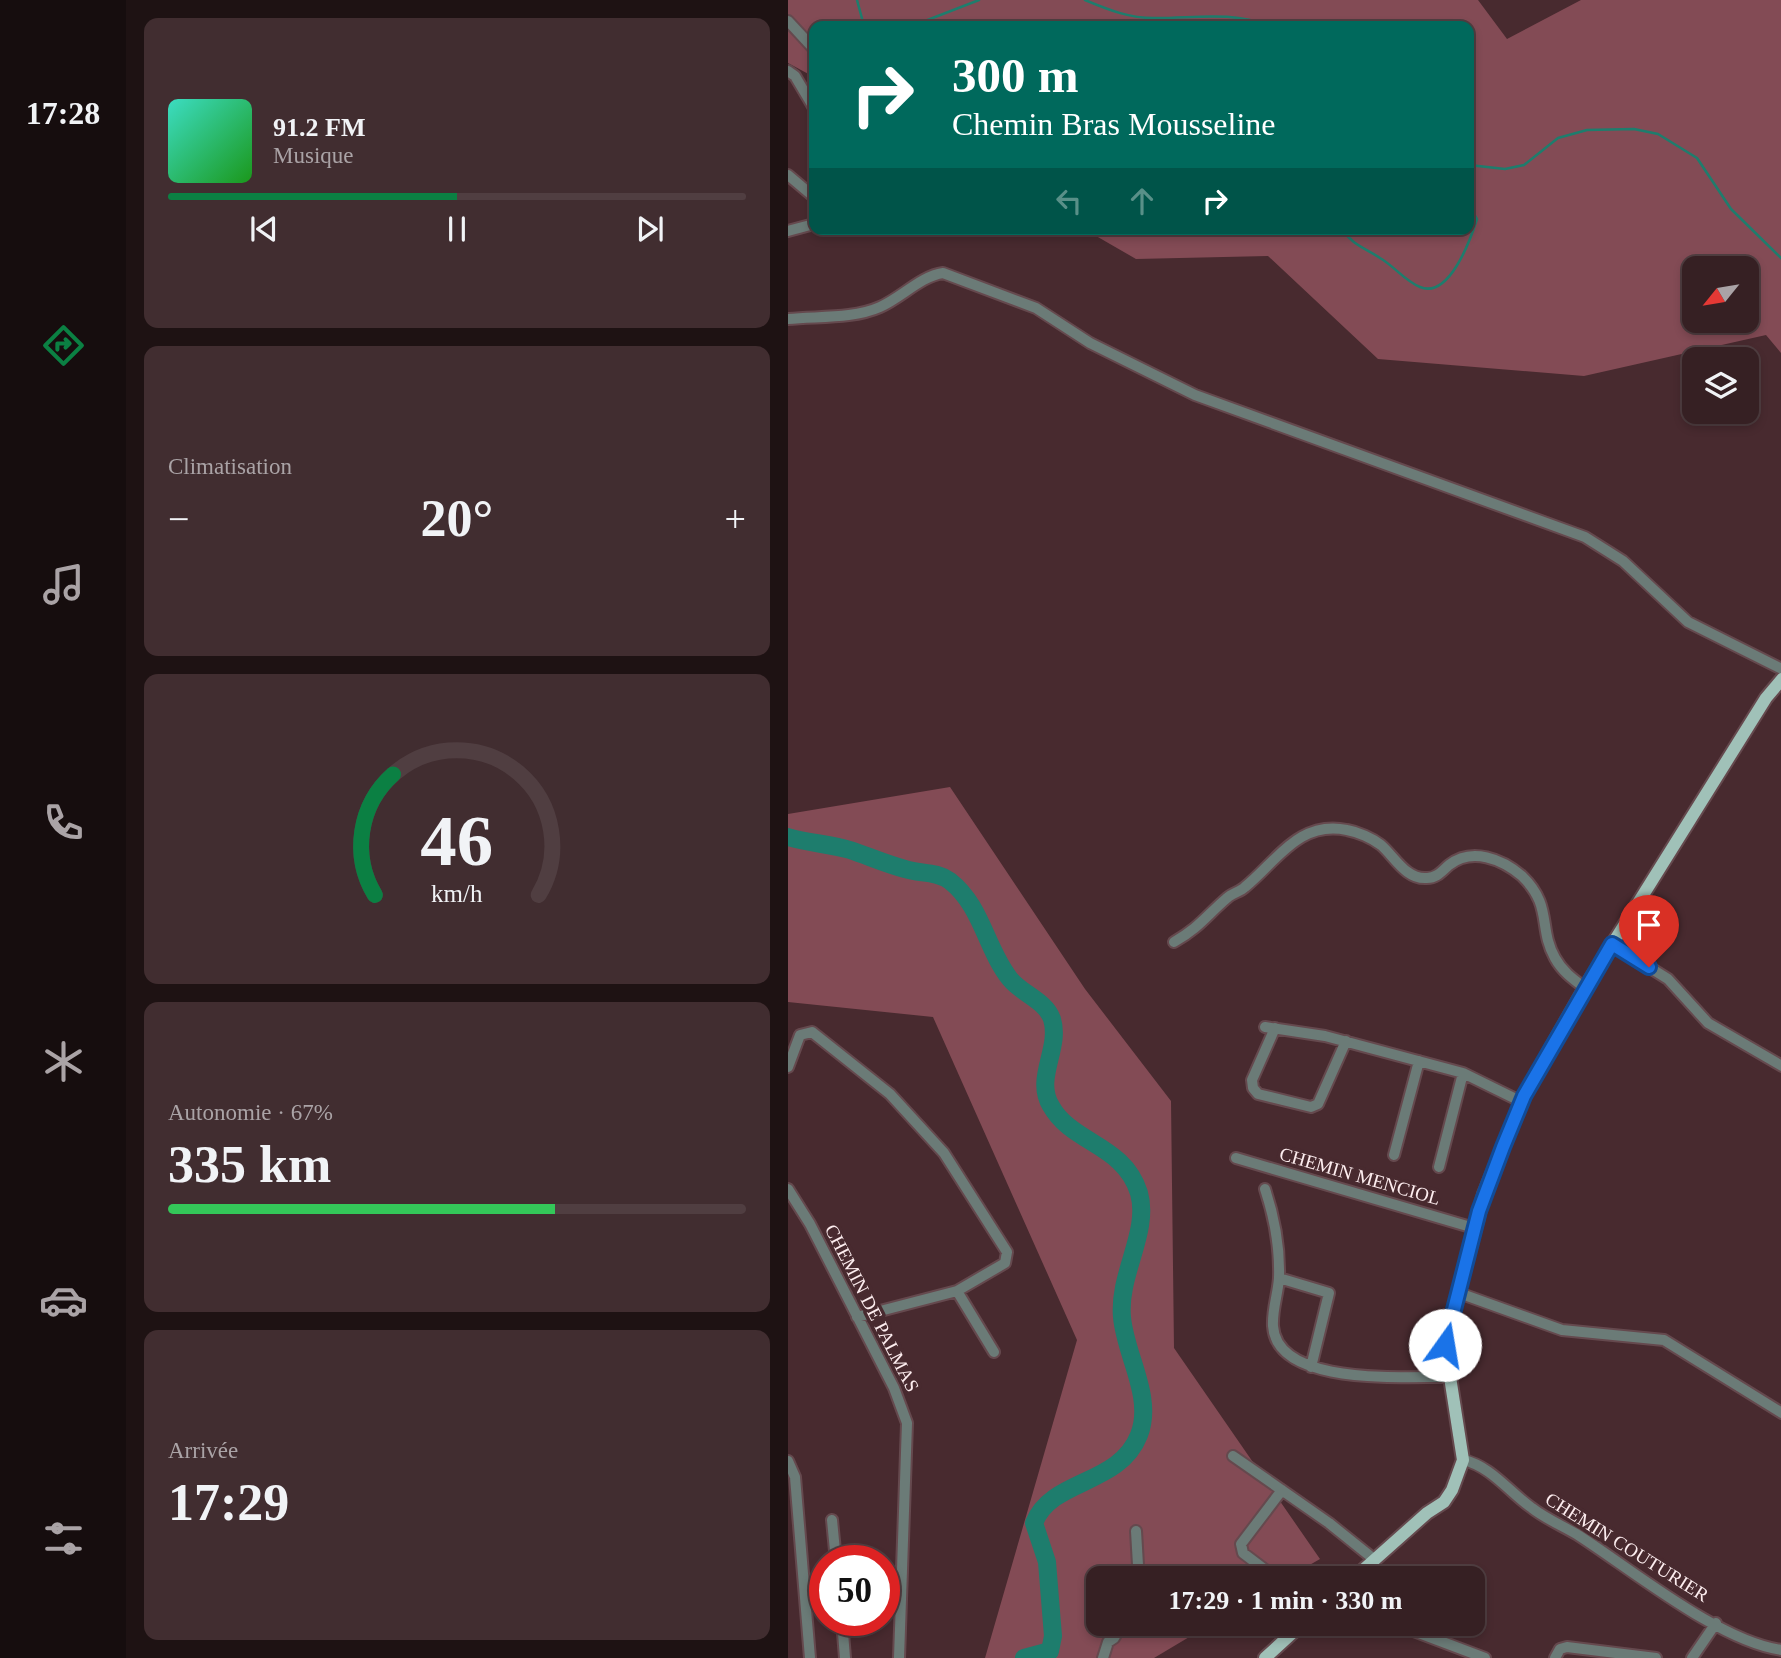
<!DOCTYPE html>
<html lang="fr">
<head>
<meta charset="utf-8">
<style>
  body { margin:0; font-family:"Times New Roman",serif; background:#412d30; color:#f1f3f6; height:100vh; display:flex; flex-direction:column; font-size:26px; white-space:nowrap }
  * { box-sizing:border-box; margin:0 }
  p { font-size:23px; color:#aaa3a6 }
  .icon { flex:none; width:38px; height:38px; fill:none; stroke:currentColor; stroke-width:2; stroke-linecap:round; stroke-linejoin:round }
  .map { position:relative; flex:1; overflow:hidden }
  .sheet { display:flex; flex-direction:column; gap:18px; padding:18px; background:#1e1213; width:662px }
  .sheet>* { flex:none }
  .banner { position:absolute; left:21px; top:21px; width:665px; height:214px; border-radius:14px; box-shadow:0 4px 10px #0003,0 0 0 2px #503e41; background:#00695c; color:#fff; overflow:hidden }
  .needle { width:46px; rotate:240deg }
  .buttons { position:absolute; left:894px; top:256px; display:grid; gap:14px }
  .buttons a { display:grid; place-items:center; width:77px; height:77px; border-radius:14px; background:#362023; box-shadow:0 4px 10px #0003,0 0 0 2px #503e41; font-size:35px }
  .speed { position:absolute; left:21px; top:1545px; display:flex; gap:14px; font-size:35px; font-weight:700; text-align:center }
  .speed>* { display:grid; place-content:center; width:91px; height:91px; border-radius:50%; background:#362023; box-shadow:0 4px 10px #0003,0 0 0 2px #503e41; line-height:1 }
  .speed .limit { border:10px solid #d22; background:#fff; color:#111 }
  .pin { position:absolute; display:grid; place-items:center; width:60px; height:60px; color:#fff; margin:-72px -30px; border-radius:50% 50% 50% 0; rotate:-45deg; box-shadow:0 0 7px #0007 }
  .pin .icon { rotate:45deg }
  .me { position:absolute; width:77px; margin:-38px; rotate:13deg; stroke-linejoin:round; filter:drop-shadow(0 0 5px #0008) }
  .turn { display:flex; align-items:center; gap:24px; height:147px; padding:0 28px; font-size:32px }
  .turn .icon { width:91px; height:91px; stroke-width:2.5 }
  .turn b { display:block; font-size:49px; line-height:60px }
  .lanes { display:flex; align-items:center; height:66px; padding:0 28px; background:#0003; justify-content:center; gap:35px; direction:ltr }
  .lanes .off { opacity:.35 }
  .big { font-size:52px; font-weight:700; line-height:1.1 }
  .sheet .tile { flex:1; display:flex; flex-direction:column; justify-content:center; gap:10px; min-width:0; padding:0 24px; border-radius:14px; background:#412d30 }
  .sheet .dial { align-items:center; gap:0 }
  .dial svg { height:182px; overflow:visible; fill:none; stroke:#503e41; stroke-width:7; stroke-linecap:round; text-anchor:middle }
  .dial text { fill:#f1f3f6; stroke:none }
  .song { display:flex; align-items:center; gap:21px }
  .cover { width:84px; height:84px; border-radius:10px; background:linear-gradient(135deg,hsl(170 70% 55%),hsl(120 70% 35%)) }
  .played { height:7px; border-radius:4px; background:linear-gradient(90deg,#0b8043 50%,#503e41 50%) }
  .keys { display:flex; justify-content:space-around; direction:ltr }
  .heat { display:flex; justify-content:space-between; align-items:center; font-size:38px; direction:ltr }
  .charge { height:10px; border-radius:5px; background:linear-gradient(90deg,#34c759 67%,#503e41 0) }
  .trip { position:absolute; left:298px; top:1566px; width:399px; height:70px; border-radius:14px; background:#362023; box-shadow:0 4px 10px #0003,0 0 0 2px #503e41; font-weight:700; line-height:70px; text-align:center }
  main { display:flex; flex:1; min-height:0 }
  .dock { display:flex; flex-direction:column; width:126px; justify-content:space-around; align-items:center; background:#160d0e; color:#aaa3a6 }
  .dock .icon { width:49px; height:49px }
  .dock .on { color:#0b8043 }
  .dock b { font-size:32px; color:#f1f3f6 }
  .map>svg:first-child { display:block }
  .green { fill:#834b55; fill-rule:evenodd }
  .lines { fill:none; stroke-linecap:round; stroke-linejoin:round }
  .stream { stroke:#1e7d6d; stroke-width:2.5 }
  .river { stroke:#1e7d6d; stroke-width:18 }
  .minor-casing { stroke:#65494e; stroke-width:14 }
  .major-casing { stroke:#65494e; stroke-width:16 }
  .minor { stroke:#6b7b77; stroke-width:10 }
  .major { stroke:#a0c1b8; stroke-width:12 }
  .route-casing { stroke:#114b97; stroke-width:18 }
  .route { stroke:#1a73e8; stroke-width:12 }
  .labels { text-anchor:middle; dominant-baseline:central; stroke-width:7; stroke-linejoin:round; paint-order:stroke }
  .street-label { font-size:19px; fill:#fdedef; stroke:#482a2f }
</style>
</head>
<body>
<main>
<nav class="dock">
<b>17:28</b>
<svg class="icon on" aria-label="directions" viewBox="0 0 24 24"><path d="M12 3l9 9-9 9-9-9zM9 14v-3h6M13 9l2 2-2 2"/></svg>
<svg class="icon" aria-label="music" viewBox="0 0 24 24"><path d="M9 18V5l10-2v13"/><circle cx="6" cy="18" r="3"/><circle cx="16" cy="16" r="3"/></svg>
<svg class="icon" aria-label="phone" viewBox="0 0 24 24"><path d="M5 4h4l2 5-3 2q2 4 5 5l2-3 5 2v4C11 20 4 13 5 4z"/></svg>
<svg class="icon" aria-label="climate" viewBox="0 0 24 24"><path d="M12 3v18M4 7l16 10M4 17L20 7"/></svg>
<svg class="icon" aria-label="car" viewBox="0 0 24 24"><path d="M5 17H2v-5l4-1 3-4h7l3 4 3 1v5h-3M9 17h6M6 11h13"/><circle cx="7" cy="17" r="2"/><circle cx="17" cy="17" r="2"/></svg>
<svg class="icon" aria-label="filters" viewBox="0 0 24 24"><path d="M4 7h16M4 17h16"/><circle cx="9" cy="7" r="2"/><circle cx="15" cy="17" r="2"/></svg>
</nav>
<section class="sheet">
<div class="tile">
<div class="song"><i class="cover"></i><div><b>91.2 FM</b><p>Musique</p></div></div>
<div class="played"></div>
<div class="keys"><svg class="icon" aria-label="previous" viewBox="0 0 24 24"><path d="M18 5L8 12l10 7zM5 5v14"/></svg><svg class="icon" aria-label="pause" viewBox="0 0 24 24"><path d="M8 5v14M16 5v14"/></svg><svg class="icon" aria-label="next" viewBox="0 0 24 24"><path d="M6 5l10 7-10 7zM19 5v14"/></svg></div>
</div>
<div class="tile"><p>Climatisation</p>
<div class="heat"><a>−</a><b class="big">20°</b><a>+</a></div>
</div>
<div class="tile dial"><svg viewBox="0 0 100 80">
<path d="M14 69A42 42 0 1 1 86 69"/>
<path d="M14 69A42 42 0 0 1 22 16" stroke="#0b8043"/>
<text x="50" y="56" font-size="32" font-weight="700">46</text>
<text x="50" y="72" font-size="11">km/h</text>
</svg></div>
<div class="tile"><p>Autonomie · 67%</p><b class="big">335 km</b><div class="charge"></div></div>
<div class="tile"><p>Arrivée</p><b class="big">17:29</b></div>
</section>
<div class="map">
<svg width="994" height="1658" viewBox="0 0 994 1658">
  <rect width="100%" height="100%" fill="#482a2f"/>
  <path class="green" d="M 0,0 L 690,0 L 719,39 L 793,0 L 993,0 L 993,353 L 978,335 L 796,376 L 590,359 L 480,256 L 348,259 L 296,229 L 681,229 L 681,26 L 26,26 L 26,77 L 0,63 ZM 906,268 L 959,268 L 959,320 L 906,320 Z
    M 162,787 L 297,989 L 383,1101 L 386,1348 L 532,1559 L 499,1578 L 310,1578 L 310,1624 L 423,1624 L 366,1658 L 197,1658 L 289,1340 L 145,1017 L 0,1002 L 0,814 Z"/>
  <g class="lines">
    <path class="stream" d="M 69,0 L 76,26
      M 297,0 C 321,10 343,19 369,18 C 409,18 443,11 481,26
      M 124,26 L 191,0
      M 681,165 L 717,169 L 736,165 L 770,138 L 799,130 L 846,129 L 870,134 L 909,158 L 943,209 L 994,259
      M 554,229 C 564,245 577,248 592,258 C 606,266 617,281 632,287 C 661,299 682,241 689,219 L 681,205"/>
    <path class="river" d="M 0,837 C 20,843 42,844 62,850 C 80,856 98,864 117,869 C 132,874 148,871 162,881 C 194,906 198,949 222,979 C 234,994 257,1000 264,1019 C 273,1049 246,1078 263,1106 C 284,1144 336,1144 351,1193 C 362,1232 330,1274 334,1317 C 337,1355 366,1397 351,1435 C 331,1486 264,1478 246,1523 L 259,1562 L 265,1636 L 262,1651 L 236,1658"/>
    <g class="minor-casing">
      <path id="minor" d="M 0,21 L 26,49
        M 0,71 L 7,76 L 26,108
        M 0,175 L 26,197
        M 0,231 L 26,224
        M 0,319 C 30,316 65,319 92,307 C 113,298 133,276 155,273 L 248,308 L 302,343 L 407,395 L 797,537 L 835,561 L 900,622 L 994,669
        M 386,942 C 412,927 418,916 439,898 C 444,893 452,892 457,887 C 489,861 511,820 559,830 C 570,832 584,838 593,845 C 606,856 618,880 639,878 C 649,878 654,871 661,865 C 684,847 714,859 734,876 C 765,906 750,928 767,958 C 774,971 785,979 797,988
        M 824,944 L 880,979 L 920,1023 L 994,1066
        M 477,1027 L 537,1036 L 675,1073 L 734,1102
        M 487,1028 L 464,1080 L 465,1088 L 470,1094 L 523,1107 L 530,1104 L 558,1041
        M 0,1067 L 12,1035 L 24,1032 L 102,1094 L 156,1153 L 219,1252 L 217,1263 L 169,1291 L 69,1317
        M 606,1155 L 631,1061
        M 448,1158 L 686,1228
        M 651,1167 L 675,1073
        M 0,1189 L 22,1224 L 106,1388 L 119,1423 L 111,1658
        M 477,1189 C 487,1219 492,1246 491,1278 C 490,1294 484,1310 485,1326 C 489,1387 619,1376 661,1377
        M 491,1278 L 541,1293 L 523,1367
        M 169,1291 L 206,1352
        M 671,1293 L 774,1330 L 876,1340 L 994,1413
        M 445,1456 L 541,1523 L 587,1560
        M 675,1460 C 703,1466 721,1492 744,1508 C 758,1519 775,1526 790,1535 C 843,1569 932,1642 994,1650
        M 0,1461 L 7,1477 L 22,1658
        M 44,1520 L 48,1561
        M 347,1578 L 350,1565 L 348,1531
        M 488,1578 L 455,1553 L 453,1544 L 494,1490
        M 54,1620 L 57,1658
        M 607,1624 L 697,1658
        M 315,1658 L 320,1642 L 326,1638 L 334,1624
        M 767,1658 L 772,1649 L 779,1647 L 868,1658
        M 904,1658 L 928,1623"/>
    </g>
    <g class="major-casing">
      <path id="major" d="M 566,1578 L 639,1513 L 656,1502 L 664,1490 L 675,1460 L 657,1345 L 696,1194 L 736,1096 L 797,988 L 978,698 L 994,679
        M 477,1658 L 514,1624"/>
    </g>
    <use href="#minor" class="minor"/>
    <use href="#major" class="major"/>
  </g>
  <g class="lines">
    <g class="route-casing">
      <path id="route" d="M 657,1345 L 691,1211 L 715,1147 L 736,1096 L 824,944 L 861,967"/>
    </g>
    <use href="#route" class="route"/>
  </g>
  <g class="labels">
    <g class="street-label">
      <text transform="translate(572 1176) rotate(16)">CHEMIN MENCIOL</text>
      <text transform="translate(84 1308) rotate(63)">CHEMIN DE PALMAS</text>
      <text transform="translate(839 1547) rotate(32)">CHEMIN COUTURIER</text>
    </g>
  </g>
</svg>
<div class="buttons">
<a><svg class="needle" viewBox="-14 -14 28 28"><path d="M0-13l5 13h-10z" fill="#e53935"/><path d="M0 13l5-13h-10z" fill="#aaa3a6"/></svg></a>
<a><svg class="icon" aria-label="layers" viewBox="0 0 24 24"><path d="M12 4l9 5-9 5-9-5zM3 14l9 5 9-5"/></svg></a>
</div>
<div class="speed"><div class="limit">50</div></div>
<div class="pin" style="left:861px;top:967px;background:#d93025"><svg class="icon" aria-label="arrive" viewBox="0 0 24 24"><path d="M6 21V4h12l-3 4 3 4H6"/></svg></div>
<svg class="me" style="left:657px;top:1345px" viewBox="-20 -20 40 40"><circle r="19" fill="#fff"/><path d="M0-13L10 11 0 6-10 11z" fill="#1a73e8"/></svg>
<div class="trip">17:29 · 1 min · 330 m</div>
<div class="banner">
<div class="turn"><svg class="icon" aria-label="right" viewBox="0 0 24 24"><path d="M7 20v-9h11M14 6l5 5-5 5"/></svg><div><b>300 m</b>Chemin Bras Mousseline</div></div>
<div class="lanes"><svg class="icon off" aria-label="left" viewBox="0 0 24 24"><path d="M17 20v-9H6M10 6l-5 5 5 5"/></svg><svg class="icon off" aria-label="ahead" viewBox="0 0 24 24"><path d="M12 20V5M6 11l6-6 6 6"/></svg><svg class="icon" aria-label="right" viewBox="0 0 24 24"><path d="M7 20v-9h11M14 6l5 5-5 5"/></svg></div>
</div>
</div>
</main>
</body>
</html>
